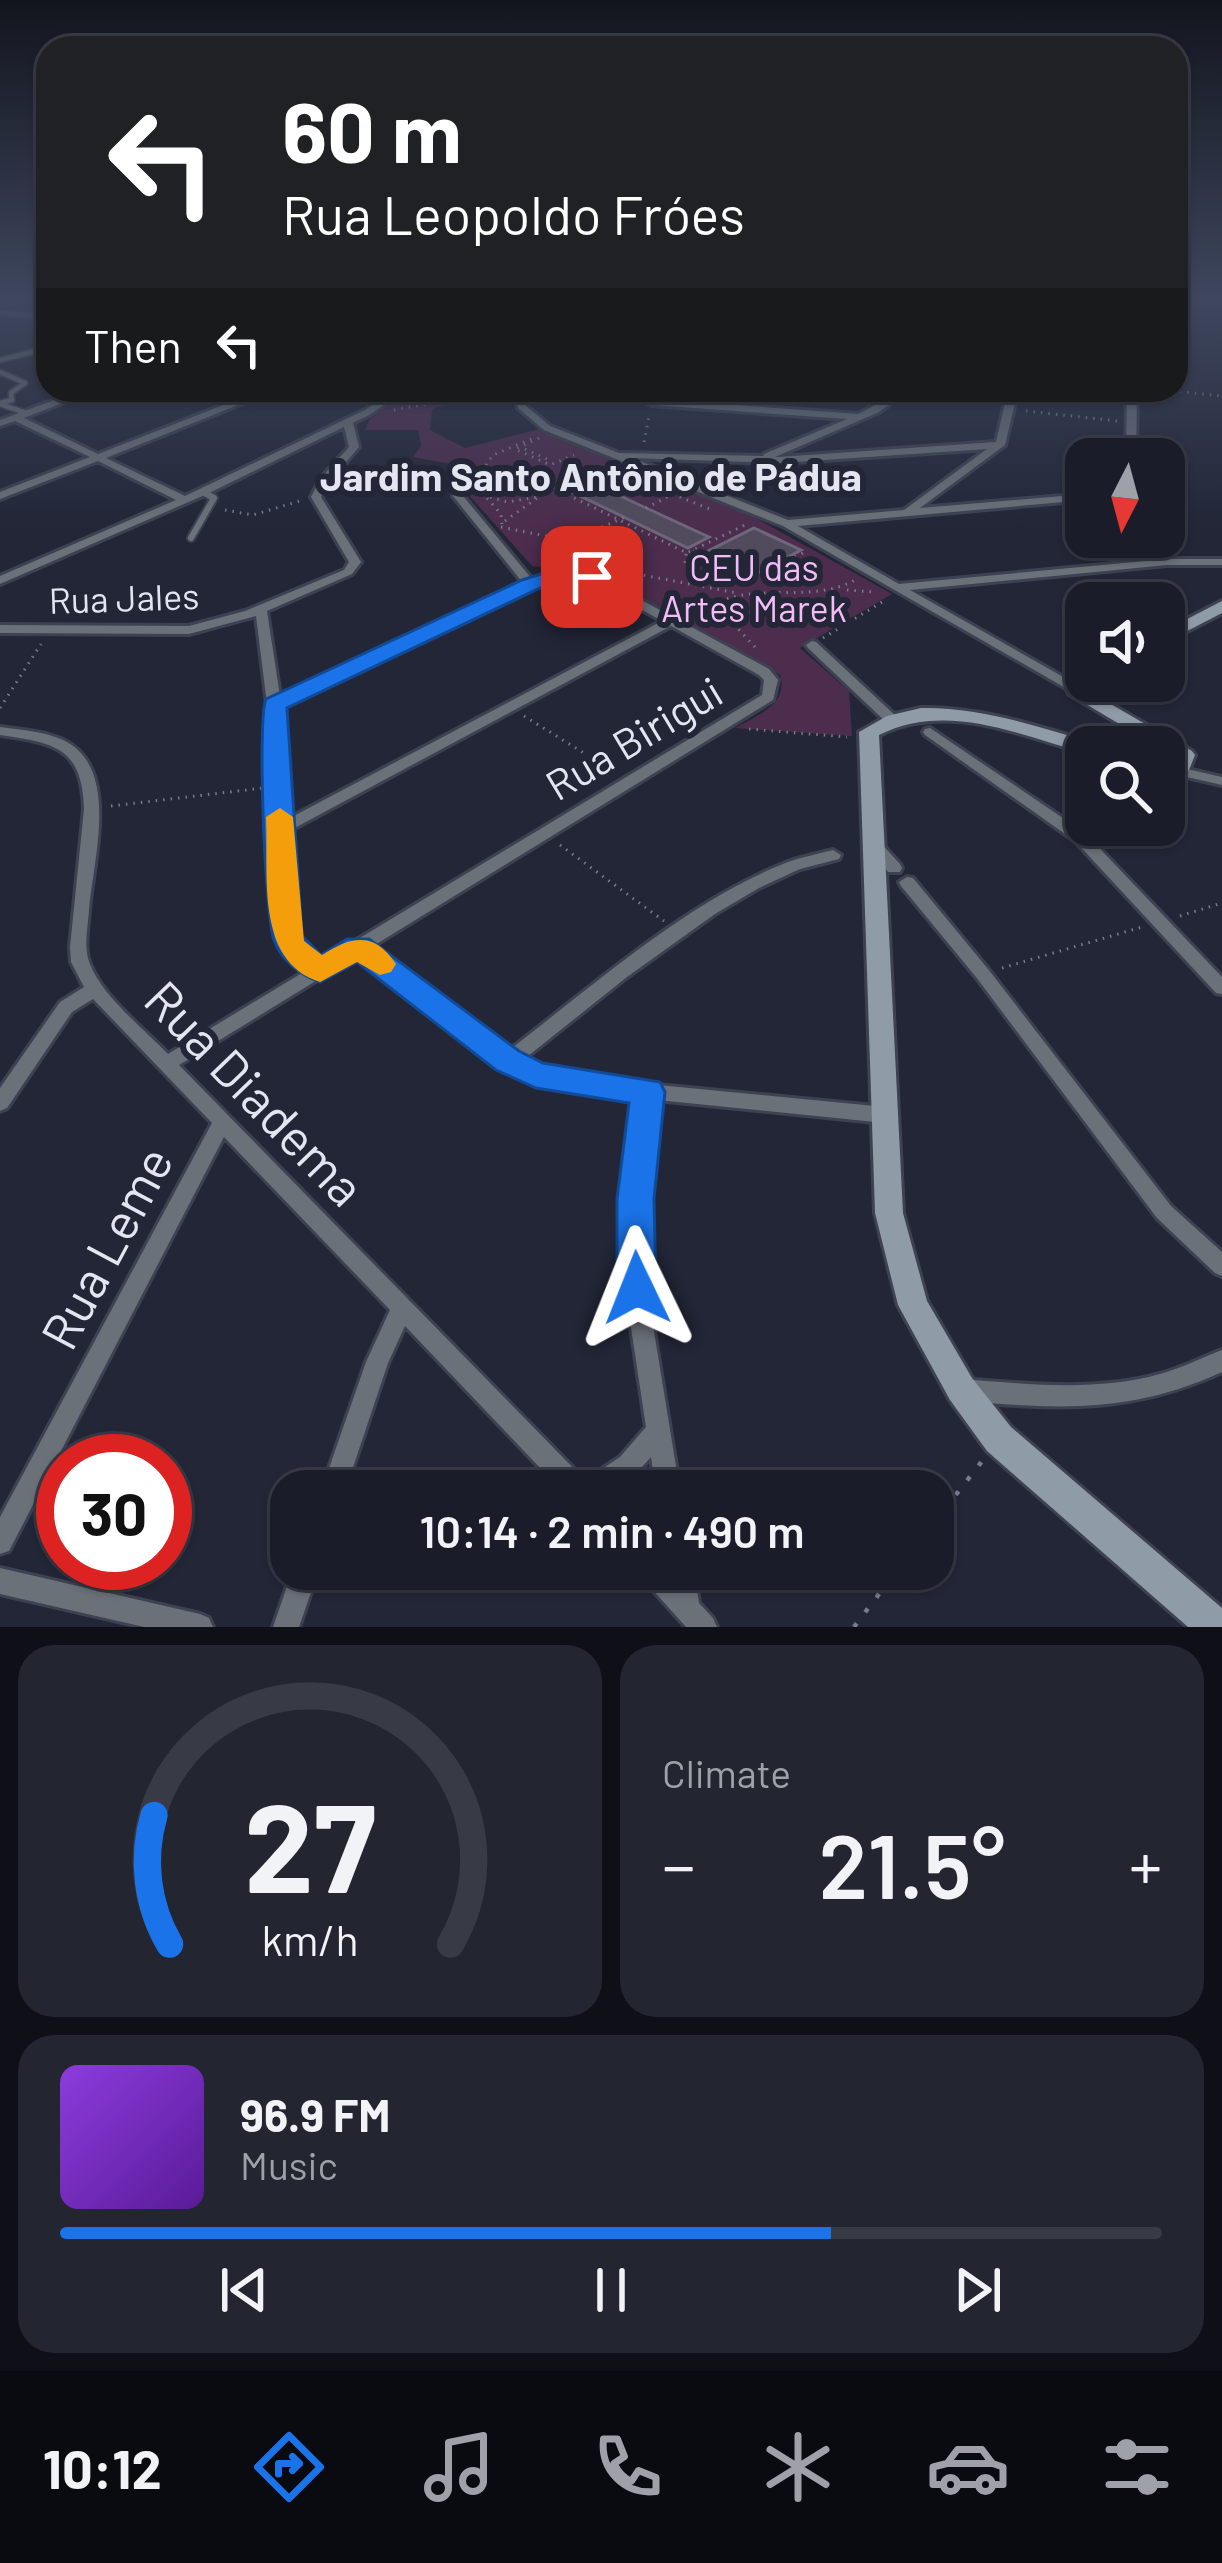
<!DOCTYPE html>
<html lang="en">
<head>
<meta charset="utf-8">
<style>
  body { margin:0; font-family:Barlow,sans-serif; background:#232531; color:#f1f3f6; height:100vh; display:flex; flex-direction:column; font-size:45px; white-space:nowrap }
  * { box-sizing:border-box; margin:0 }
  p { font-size:39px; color:#9fa1a8 }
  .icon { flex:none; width:66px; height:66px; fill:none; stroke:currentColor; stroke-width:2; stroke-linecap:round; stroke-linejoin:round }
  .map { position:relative; height:1627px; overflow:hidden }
  .sheet { display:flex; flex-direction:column; gap:18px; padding:18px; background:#0e0f17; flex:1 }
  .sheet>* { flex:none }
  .top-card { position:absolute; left:36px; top:36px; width:1152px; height:366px; border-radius:36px; box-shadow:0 3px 9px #0004,0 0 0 3px #383a46; background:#202124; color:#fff; overflow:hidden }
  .needle { width:78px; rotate:186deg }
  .buttons { position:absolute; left:1065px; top:438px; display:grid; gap:24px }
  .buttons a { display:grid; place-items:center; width:120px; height:120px; border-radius:24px; background:#1a1c29; box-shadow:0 3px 9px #0004,0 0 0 3px #383a46; font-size:60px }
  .speed { position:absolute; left:36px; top:1434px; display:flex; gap:24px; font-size:60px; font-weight:700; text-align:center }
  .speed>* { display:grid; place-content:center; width:156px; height:156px; border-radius:50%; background:#1a1c29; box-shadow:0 3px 9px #0004,0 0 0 3px #383a46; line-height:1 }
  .speed .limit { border:18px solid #d22; background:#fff; color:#111 }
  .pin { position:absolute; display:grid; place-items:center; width:102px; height:102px; color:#fff; margin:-51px; border-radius:24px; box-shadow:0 6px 18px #0006 }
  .me { position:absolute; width:132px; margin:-66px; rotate:358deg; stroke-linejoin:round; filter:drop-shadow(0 0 9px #0008) }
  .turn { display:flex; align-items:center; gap:42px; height:252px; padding:0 48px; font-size:54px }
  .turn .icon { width:156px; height:156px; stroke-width:2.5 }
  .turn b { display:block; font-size:84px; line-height:102px }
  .then { display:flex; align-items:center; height:114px; padding:0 48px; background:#0003; gap:24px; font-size:45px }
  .big { font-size:90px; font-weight:600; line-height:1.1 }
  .sheet .card { flex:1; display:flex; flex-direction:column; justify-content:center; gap:18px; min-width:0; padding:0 42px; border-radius:36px; background:#232531 }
  .sheet .dial { align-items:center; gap:0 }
  .dial svg { height:312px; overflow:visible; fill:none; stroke:#383a46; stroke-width:7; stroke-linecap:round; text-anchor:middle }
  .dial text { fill:#f1f3f6; stroke:none }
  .song { display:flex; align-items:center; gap:36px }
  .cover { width:144px; height:144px; border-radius:18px; background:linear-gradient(135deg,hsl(270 70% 55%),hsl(270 70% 35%)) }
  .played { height:12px; border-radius:6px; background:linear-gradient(90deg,#1a73e8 70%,#383a46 70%) }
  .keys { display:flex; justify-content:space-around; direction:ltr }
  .heat { display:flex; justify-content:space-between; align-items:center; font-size:66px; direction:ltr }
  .sheet .tiles { flex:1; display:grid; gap:18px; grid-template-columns:1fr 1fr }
  .card:last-child { grid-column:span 2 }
  .trip { position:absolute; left:270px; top:1470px; width:684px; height:120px; border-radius:36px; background:#1a1c29; box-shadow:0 3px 9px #0004,0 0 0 3px #383a46; font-weight:600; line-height:120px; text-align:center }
  .tab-bar { display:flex; height:192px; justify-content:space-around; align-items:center; background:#0a0b10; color:#9fa1a8 }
  .tab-bar .icon { width:84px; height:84px }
  .tab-bar .active { color:#1a73e8 }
  .tab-bar b { font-size:54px; color:#f1f3f6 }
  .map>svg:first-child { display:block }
  .green { fill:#4c2d4e }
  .building { fill:#514b5d; stroke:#6d677b; stroke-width:3 }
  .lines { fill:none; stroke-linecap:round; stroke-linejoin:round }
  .lane-far1-casing { stroke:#3d4151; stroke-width:8 }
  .lane-casing { stroke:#3d4151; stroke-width:10 }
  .street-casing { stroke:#3d4151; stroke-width:6 }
  .secondary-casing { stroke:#3d4151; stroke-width:6 }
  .path-far1 { stroke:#797c8a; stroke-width:3; stroke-dasharray:1.5 6; stroke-linecap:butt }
  .path { stroke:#797c8a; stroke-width:4.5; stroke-dasharray:4.5 14; stroke-linecap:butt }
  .lane-far1 { stroke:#6a7178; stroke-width:4.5 }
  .lane { stroke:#6a7178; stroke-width:6 }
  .street { fill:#6a7178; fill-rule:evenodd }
  .secondary { fill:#8f9ba6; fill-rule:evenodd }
  .route { fill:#1a73e8; stroke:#114b97; stroke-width:3 }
  .slow { fill:#f59e0b }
  .labels { text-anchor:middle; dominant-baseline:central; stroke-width:12; stroke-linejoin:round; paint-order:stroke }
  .far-park-label { font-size:36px; fill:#f4bcf6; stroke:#222637 }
  .far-street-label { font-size:36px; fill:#e3e6f1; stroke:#222637 }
  .far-neighbourhood-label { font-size:39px; font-weight:bold; fill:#e3e6f1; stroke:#222637 }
  .street-label { font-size:42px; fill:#e3e6f1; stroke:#222637 }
  .near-street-label { font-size:51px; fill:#e3e6f1; stroke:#222637 }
</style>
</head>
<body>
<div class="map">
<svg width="1222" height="1627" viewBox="0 0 1222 1627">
  <rect width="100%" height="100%" fill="#222637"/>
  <path class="green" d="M 410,390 L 506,390 L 506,397 L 437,407 L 432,410 L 430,430 L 465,448 L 539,429 L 745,512 L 892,594 L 800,648 L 849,691 L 852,736 L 735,728 C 757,715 789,705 780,675 L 598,574 L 532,566 L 468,494 L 472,468 L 413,457 L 421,446 L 418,430 L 365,430 L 370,419 Z"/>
  <path class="building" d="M 595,484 L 646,508 L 709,537 L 688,548 L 574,493 Z
    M 754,528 L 801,550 L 752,576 L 704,553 Z"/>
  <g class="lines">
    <g class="lane-far1-casing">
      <path id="lane-far1" d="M 0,313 L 48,317
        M 0,360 L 48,348
        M 0,372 L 25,383 L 11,393 L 12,400 L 0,403
        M 0,404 L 26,413"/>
    </g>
    <g class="lane-casing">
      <path id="lane" d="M 191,538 L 214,498 L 203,492"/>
    </g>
    <g class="street-casing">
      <path id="street" d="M 82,390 L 96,390 L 24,418 L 98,454 L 262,390 L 275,390 L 106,458 L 185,496 L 365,410 L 394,390 L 405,390 L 371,414 L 353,423 L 359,447 L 329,482 L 321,497 L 361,562 L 352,574 L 267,611 L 280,696 L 523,583 L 453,496 L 458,468 L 463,465 L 468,468 L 463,496 L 532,579 L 560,570 L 595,575 L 769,669 L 778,680 L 773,700 L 370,948 L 508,1051 C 593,986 687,901 788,862 C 802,857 818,854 833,850 L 841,855 L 839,859 L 800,869 L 759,888 L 715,914 L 627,977 L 523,1060 L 540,1068 L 648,1084 L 885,1107 L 892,1109 L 895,1115 L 892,1121 L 885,1123 L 657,1100 L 644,1239 L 647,1288 L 680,1491 L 656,1491 L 651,1457 C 618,1495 610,1491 562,1491 L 405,1326 L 388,1363 L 345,1491 L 321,1491 L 366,1362 L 390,1310 L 224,1137 L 9,1551 L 0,1554 L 0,1517 L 212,1123 L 93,999 L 72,1012 L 7,1108 L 0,1111 L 0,1088 L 60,1002 L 84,987 L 71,962 L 70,947 L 84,809 C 82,747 55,743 0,735 L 0,727 C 21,730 43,731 63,740 C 121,767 93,860 89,910 C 88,927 83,948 90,964 C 102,996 144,1029 168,1054 L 307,970 L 294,961 L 280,938 L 267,704 L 256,616 L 189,634 L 0,633 L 0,625 L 189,626 L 245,611 L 344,570 L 349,562 L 311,497 L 320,479 L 349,447 L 344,427 L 207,494 L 0,584 L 0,576 L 176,500 L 98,461 L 0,499 L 0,492 L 90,457 L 15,421 L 0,426 L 0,420 ZM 561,578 L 588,580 L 662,621 L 288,819 L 281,706 L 534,587 ZM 671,626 L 759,675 L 764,680 L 762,695 L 320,962 L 306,953 L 296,938 L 289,831 ZM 358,955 L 501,1066 L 537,1082 L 638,1098 L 624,1239 L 625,1288 L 646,1427 L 620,1457 L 585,1480 L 179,1065 Z
        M 512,390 L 522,390 L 525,405 L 550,426 L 619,453 L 763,456 L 764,454 L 847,419 L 652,405 L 614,390 L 628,390 L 653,399 L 858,414 L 883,401 L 886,390 L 896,390 L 890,404 L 879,412 L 775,457 L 779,457 L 996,442 L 1008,390 L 1018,390 L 1005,445 L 920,508 L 1086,494 L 1086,500 L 798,526 L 899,584 L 1167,559 L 1222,559 L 1222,565 L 1167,565 L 910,590 L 1081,687 L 1083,690 L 1081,693 L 1076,694 L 783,526 L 544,430 L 518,408 ZM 987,449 L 904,510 L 788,520 L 632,458 L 779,463 Z
        M 1127,390 L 1137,390 L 1136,459 L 1126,459 Z
        M 812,641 L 816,642 L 897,717 L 899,720 L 897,723 L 887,723 L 808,648 L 806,645 Z
        M 930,728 L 1085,833 L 1222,977 L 1222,994 L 1216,993 L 1075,841 L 925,735 L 923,732 L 925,729 Z
        M 1170,765 L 1222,777 L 1222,785 L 1165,772 L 1164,767 Z
        M 874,840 L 879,841 L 900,864 L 902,868 L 900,872 L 888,872 L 869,849 L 866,845 Z
        M 907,877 L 913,878 L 988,969 L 1171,1206 L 1222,1252 L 1222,1276 L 1215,1273 L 1157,1218 L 976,977 L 901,886 L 899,882 Z
        M 1222,1350 L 1222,1372 C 1130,1414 1059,1409 962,1401 L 954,1398 L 951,1390 L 954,1382 L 962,1379 C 1027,1384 1096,1392 1160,1374 C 1182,1368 1201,1358 1222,1350 Z
        M 0,1568 L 200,1614 L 209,1618 L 213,1627 L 144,1627 L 0,1594 Z
        M 293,1569 L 319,1569 L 299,1627 L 273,1627 Z
        M 638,1569 L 694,1569 L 699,1603 L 713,1618 L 717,1627 L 686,1627 L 642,1578 Z"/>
    </g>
    <g class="secondary-casing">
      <path id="secondary" d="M 1222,601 L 1222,613 L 1164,643 L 1164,631 Z
        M 1076,684 L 1192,751 L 1195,755 L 1189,770 L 1164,775 L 1164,763 L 1173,761 L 1174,757 L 1164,751 L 1164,747 L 1158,747 L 1069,694 L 1067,690 L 1069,686 Z
        M 921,708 C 981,707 1036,726 1094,743 L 1097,747 L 1086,747 L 1086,753 C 1018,735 947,701 879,735 L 903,1213 L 927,1301 L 972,1378 L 1011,1427 L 1222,1608 L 1222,1627 L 1188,1627 L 987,1451 L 950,1400 L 898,1305 L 875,1213 L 859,732 L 887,716 Z"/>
    </g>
    <path class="path-far1" d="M 1165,390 L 1222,396
      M 483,395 L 504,398
      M 394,410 L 502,390
      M 1026,411 L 1118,421
      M 539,438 L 515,449 L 550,465 L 574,455
      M 644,442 L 649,416
      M 525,449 L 549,460
      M 478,478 L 493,455 L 536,437
      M 638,480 L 712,510
      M 477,487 L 501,514 L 502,524
      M 554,488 L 687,553 L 747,524
      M 483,495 L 507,502 L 537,497
      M 646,508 L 671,495
      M 225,510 L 253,515 L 303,500
      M 505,521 L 544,493 L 600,466
      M 501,527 L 571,541 L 625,517
      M 1116,537 L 1128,550
      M 550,540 L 550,547 L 637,574 L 737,593
      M 693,551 L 751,578 L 803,553
      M 686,554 L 685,563 L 697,567 L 718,563
      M 847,590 L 873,592
      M 823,638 L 887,599
      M 755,647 L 725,615 L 727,599 C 769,585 815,602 855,580
      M 0,708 L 41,644
      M 524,716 L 613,771
      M 749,729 L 847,737
      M 111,806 L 263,788
      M 560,845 L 664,921
      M 1180,916 L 1222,903
      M 1002,968 L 1142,927"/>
    <path class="path" d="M 933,1524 L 983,1460
      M 854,1627 L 898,1569"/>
    <use href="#lane-far1" class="lane-far1"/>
    <use href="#lane" class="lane"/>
    <use href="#street" class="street"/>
    <use href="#secondary" class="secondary"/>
  </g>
  <linearGradient id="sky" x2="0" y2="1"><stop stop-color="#13151e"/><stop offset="0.57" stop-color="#3e475e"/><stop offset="1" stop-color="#3e475e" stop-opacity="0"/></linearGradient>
  <rect width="1222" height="527" fill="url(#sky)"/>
  <path class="route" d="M 560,568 L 592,571 L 602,577 C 591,586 558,582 538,589 L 287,708 L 302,936 L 321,955 L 347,939 L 369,939 L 519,1051 L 543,1063 L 660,1082 L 665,1092 L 654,1199 L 656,1288 L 650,1301 L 637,1306 L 623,1301 L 617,1288 L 617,1199 L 629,1103 L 536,1088 L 496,1070 L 357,962 L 320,982 C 300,975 281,960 274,940 C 265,917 257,719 266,699 L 522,580 Z"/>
  <path class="slow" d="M 280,808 L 293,817 L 304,941 L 322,955 C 352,936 374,931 396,964 L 391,972 L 380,975 L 357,962 L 320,982 C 254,961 269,872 266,817 Z"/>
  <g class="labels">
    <g class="far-park-label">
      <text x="754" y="566">CEU das<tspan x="754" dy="41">Artes Marek</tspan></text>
    </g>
    <g class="far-street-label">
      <text transform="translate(124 597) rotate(-2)">Rua Jales</text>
    </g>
    <g class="far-neighbourhood-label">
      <text x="591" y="475">Jardim Santo Antônio de Pádua</text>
    </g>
    <g class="street-label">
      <text transform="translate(633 737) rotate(-31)">Rua Birigui</text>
    </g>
    <g class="near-street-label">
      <text transform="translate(256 1092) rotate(46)">Rua Diadema</text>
      <text transform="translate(105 1247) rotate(-62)">Rua Leme</text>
    </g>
  </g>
</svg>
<div class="buttons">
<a><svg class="needle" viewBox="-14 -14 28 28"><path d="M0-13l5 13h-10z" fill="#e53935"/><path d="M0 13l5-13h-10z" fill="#9fa1a8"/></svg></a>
<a><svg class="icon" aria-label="sound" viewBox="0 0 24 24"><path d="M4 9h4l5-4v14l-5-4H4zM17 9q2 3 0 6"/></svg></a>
<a><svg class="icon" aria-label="search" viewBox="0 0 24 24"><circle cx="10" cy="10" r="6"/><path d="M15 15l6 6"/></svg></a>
</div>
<div class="speed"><div class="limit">30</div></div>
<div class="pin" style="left:592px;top:577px;background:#d93025"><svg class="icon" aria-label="arrive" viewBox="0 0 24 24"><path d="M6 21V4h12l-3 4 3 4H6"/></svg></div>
<svg class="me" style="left:637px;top:1288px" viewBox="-20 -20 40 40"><path d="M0-17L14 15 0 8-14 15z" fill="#1a73e8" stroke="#fff" stroke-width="4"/></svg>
<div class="trip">10:14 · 2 min · 490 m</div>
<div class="top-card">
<div class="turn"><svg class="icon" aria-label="left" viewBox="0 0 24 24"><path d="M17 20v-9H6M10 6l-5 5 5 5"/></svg><div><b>60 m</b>Rua Leopoldo Fróes</div></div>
<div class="then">Then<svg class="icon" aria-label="left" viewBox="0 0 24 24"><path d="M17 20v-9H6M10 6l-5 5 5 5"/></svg></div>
</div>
</div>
<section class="sheet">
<div class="tiles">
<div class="card dial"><svg viewBox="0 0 100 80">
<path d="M14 69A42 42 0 1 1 86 69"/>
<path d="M14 69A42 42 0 0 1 10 36" stroke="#1a73e8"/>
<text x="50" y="56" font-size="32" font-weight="700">27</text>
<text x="50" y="72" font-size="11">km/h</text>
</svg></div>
<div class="card"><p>Climate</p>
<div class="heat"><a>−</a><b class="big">21.5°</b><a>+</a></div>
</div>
<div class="card">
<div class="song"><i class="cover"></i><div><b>96.9 FM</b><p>Music</p></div></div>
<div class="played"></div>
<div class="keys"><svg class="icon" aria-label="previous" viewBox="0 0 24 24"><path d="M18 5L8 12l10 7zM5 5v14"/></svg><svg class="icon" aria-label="pause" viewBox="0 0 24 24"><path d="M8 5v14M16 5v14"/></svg><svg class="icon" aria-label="next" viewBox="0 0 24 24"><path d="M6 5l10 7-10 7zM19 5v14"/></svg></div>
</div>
</div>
</section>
<nav class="tab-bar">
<b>10:12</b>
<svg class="icon active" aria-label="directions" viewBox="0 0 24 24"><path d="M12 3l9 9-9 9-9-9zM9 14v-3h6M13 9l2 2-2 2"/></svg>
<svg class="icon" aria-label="music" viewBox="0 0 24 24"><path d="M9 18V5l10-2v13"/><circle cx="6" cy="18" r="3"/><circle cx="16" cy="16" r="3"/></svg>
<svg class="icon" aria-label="phone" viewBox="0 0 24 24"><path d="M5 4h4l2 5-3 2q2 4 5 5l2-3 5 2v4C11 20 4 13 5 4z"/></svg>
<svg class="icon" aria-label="climate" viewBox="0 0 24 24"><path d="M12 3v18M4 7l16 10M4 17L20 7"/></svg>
<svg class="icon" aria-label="car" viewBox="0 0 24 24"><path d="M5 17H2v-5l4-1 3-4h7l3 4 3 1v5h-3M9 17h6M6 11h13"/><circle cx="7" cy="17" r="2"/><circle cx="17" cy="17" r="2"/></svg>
<svg class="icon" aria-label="filters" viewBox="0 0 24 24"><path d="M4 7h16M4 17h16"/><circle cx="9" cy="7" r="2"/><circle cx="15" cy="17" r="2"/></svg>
</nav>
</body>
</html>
